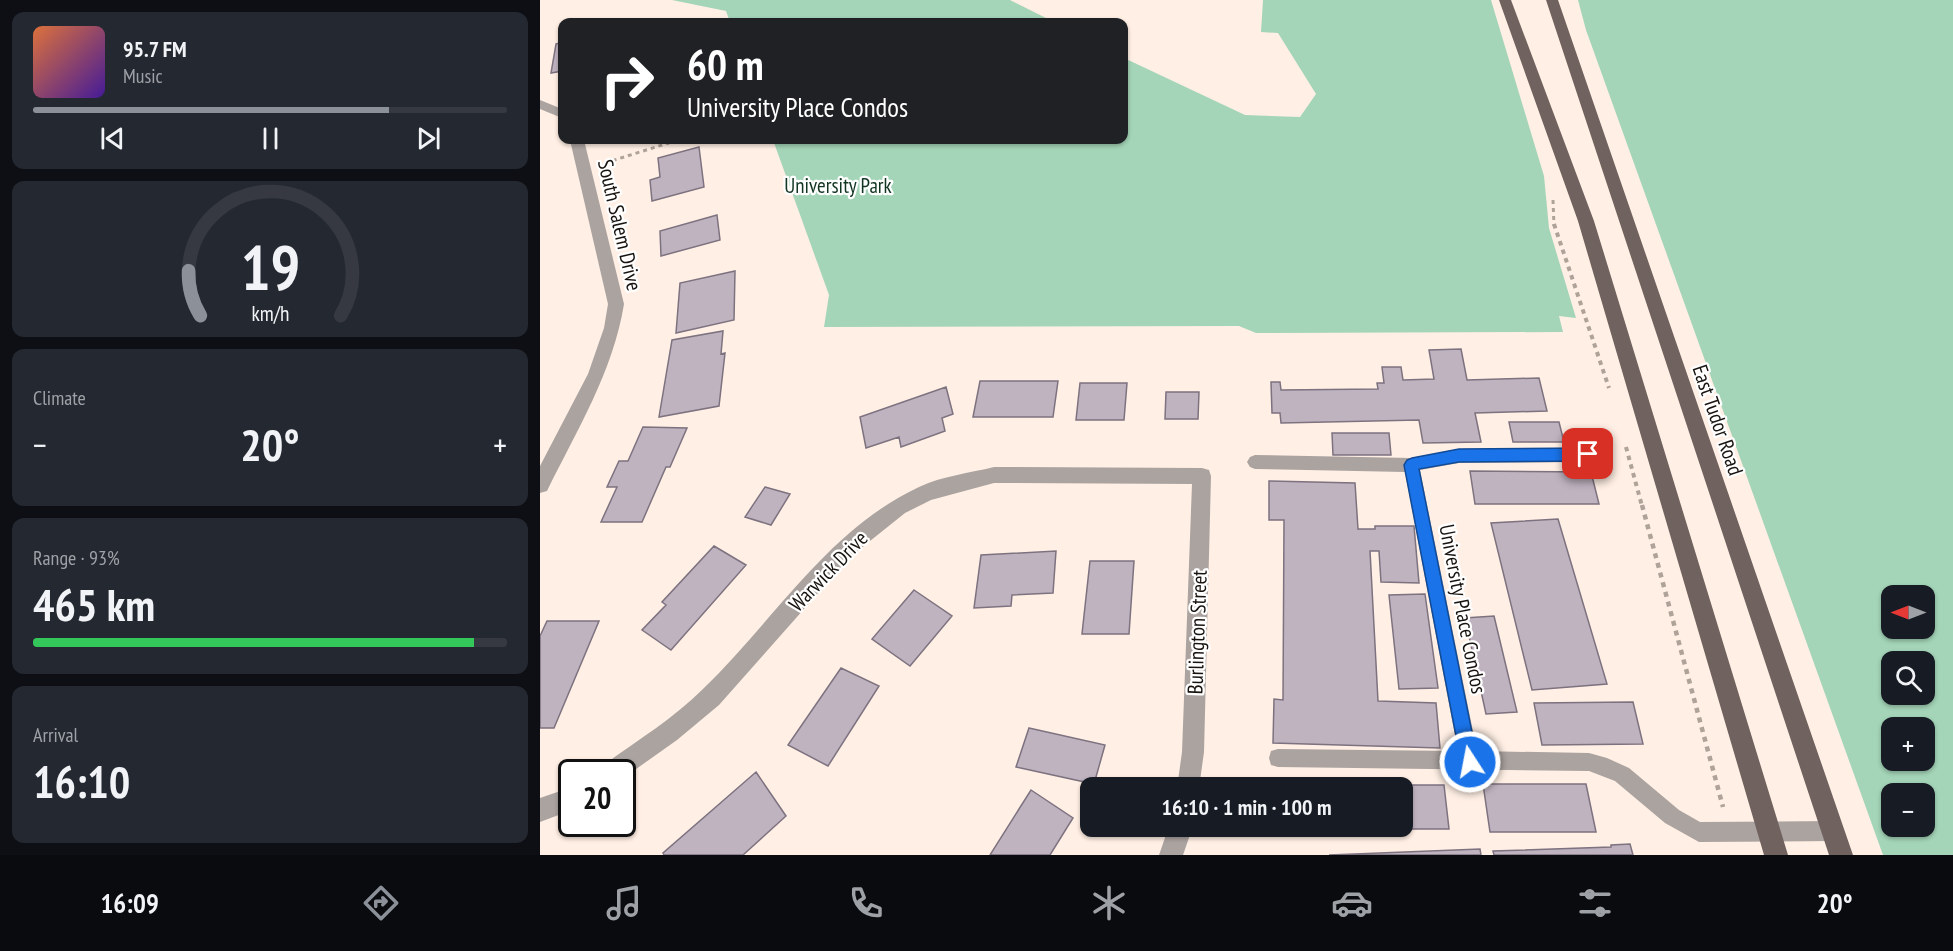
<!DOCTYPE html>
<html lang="en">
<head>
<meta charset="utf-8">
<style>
  body { margin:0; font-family:"PT Sans Narrow",sans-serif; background:#242831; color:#f1f3f6; height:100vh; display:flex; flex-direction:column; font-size:22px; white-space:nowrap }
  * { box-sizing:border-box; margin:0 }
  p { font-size:20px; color:#9ea1a6 }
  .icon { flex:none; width:33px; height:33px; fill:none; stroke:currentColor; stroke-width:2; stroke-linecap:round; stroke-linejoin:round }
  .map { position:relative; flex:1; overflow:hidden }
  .side { display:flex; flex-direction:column; gap:12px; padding:12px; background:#0d0f14; width:540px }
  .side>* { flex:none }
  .hud { position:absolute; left:18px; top:18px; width:570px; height:126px; border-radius:12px; box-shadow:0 2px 4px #0004; background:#202124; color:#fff; overflow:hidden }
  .needle { width:39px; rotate:270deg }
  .controls { position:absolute; left:1341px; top:585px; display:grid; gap:12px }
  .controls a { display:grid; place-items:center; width:54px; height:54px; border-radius:12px; background:#171b24; box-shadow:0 2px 4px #0004; font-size:30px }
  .speed { position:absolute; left:18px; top:759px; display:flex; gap:12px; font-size:30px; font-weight:700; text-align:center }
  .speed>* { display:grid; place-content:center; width:78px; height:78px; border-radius:50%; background:#171b24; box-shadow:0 2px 4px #0004; line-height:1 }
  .speed .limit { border:3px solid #111; border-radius:9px; background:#fff; color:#111 }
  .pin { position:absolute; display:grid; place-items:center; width:51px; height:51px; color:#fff; margin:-26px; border-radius:12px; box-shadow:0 3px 9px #0006 }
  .me { position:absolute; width:66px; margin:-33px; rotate:349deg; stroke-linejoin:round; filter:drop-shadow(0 0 4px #0008) }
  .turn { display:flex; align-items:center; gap:21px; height:126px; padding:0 30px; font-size:27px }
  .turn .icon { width:78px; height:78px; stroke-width:2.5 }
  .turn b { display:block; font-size:42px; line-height:51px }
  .big { font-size:45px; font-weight:700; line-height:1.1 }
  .side .widget { flex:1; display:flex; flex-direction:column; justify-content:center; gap:9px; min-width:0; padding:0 21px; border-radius:12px; background:#242831 }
  .side .dial { align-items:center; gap:0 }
  .dial svg { height:156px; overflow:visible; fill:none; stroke:#363941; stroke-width:7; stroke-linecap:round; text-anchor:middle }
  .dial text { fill:#f1f3f6; stroke:none }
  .song { display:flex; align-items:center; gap:18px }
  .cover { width:72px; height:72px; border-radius:9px; background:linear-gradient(135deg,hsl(20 70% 55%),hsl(260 70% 35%)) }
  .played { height:6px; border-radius:3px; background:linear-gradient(90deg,#8c9099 75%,#363941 75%) }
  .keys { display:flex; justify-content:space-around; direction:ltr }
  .heat { display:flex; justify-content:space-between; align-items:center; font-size:33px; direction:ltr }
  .charge { height:9px; border-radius:4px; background:linear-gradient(90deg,#34c759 93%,#363941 0) }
  .trip { position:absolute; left:540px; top:777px; width:333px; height:60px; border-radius:12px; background:#171b24; box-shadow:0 2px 4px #0004; font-weight:700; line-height:60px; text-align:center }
  .tabs { display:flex; height:96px; justify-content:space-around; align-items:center; background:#090b0e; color:#9ea1a6 }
  .tabs .icon { width:42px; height:42px }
  .tabs .on { color:#8c9099 }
  .tabs b { font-size:27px; color:#f1f3f6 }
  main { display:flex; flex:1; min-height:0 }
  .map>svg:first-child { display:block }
  .green { fill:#a4d5b8; fill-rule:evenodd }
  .building { fill:#bfb3c0; stroke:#7d727f; stroke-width:1.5 }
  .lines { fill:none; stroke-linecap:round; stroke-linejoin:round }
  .path-far2 { stroke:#aea299; stroke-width:3; stroke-dasharray:4 4; stroke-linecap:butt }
  .path-far1 { stroke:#aea299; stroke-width:4; stroke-dasharray:4.5 4.5; stroke-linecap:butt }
  .path { stroke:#aea299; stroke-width:4.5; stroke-dasharray:5 5; stroke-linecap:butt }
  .lane { fill:#aba3a0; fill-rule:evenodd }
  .street { fill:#aba3a0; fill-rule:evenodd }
  .primary { fill:#70625e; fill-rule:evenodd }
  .route { fill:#1a73e8; stroke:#114b97; stroke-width:1.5 }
  .labels { text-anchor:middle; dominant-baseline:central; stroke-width:4.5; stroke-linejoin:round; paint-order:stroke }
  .park-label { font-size:21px; fill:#123522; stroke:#fff }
  .street-label { font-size:21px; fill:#18130f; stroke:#fff }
</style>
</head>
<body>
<main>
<section class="side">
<div class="widget">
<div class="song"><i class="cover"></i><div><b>95.7 FM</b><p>Music</p></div></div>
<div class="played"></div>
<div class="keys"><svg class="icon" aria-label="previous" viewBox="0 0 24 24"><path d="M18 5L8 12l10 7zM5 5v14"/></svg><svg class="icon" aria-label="pause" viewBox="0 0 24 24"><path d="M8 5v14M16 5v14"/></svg><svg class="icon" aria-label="next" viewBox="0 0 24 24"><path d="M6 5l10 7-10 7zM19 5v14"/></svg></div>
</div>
<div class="widget dial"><svg viewBox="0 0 100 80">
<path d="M14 69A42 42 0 1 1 86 69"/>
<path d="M14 69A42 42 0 0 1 8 46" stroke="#8c9099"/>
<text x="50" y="56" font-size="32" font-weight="700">19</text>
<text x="50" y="72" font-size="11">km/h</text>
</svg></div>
<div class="widget"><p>Climate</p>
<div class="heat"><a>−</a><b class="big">20°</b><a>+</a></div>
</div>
<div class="widget"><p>Range · 93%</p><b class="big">465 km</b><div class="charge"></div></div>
<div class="widget"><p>Arrival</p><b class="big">16:10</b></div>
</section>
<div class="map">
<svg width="1413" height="855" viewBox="0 0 1413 855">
  <rect width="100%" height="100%" fill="#ffefe4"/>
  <path class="green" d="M 132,0 L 470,0 L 514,22 L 190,22 L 186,11 Z
    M 723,0 L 951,0 L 1004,176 L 1009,228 L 1036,318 L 1019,316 L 1023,332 L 716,333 L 699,326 L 284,327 L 289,295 L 233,140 L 584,140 L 584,58 L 705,115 L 760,117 L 776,94 L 738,33 L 721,32 Z
    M 1038,0 L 1413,0 L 1413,855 L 1343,855 L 1046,30 ZM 1352,596 L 1384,596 L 1384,628 L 1352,628 ZM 1352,662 L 1384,662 L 1384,694 L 1352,694 ZM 1352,728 L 1384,728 L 1384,760 L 1352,760 ZM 1352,794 L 1384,794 L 1384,826 L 1352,826 Z"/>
  <path class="building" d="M 22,42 L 22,71 L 11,73 L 16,44 Z
    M 159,147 L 164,187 L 112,201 L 110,180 L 120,177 L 118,158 Z
    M 177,215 L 180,240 L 121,256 L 120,231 Z
    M 195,271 L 194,320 L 136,333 L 140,283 Z
    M 183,331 L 181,354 L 185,353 L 179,406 L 119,417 L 132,340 Z
    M 921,349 L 927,380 L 999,378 L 1007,411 L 935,413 L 941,442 L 883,443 L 879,420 L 741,423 L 740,413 L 732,413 L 731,382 L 740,382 L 741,390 L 838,389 L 837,383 L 844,383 L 842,367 L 861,367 L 863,380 L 894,379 L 889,350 Z
    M 440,381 L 518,381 L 513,417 L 433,417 Z
    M 540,383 L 587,383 L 584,420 L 536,420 Z
    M 406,387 L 413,414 L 402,418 L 405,431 L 361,447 L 359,437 L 326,448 L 320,417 Z
    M 626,392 L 659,392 L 658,419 L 625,419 Z
    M 969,422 L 1019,422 L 1024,442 L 973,442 Z
    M 103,427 L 147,428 L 130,467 L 126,467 L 102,522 L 61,522 L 77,487 L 67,487 L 79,461 L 88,461 Z
    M 792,433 L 849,433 L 851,455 L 793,455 Z
    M 930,471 L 1051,472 L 1059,504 L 935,504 Z
    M 729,481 L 815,483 L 818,529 L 835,529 L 835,526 L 874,526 L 879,583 L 841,582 L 839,551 L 830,551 L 838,701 L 896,703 L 900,748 L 733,743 L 734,699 L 743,700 L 744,520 L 729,520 Z
    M 225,487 L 250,494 L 231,525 L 205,517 Z
    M 1018,519 L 1067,684 L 992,690 L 951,523 Z
    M 174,546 L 206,565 L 131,650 L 102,630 L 126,605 L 122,602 Z
    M 516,551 L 513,593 L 472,595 L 471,606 L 434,608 L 441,555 Z
    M 550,561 L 594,561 L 589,634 L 542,634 Z
    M 374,590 L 412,616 L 370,666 L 332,639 Z
    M 885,594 L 898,688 L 859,689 L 849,595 Z
    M 954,616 L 977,712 L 946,714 L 925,618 Z
    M 7,621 L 59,621 L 14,728 L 0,728 L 0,636 Z
    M 301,668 L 339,686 L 288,766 L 248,745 Z
    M 1093,702 L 1103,744 L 1002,745 L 994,703 Z
    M 489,728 L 565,745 L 554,784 L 476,767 Z
    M 216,772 L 246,816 L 203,855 L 124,855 L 123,853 Z
    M 943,784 L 1046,784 L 1056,832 L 950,832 Z
    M 833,785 L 904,785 L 909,829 L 836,829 L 836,826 L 862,826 L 862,788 L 833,788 Z
    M 491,790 L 533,818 L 510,855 L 450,855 Z
    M 1090,844 L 1093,855 L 954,855 L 953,851 L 1071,847 L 1071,845 Z
    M 940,849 L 941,855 L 789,855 Z"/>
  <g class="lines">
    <path class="path-far2" d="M 65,163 L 138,140
      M 1013,200 L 1014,226"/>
    <path class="path-far1" d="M 1014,224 L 1069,388
      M 1086,447 L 1102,506"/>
    <path class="path" d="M 1102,505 L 1183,807"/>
    <path class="lane" d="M 1049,448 L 1054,450 L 1057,455 L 1054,460 L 1049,462 L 919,463 L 880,470 L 937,751 L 1049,753 L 1067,758 L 1089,768 L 1139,810 L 1160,822 L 1294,821 L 1301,824 L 1304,831 L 1301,838 L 1294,841 L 1159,842 L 1125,823 L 1075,781 L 1049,771 L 738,767 L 731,765 L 729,758 L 731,751 L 738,749 L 918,751 L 865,472 L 715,469 L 710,467 L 707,462 L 710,457 L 715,455 L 871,458 L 919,449 Z"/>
    <path class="street" d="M 0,100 L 22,109 L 22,118 L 0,109 Z
      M 30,140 L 44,140 L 84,304 C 73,372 37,430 7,491 L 0,493 L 0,466 L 48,374 L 64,328 L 68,304 Z
      M 454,467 L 662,468 L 669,470 L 671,476 L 664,752 L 659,788 L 637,788 L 642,752 L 652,484 L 454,483 L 391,500 L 365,513 L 310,557 L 179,705 L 137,740 L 82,779 L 82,772 L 62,772 L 65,764 C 98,740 134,718 163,689 C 234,621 287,530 379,487 C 402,476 430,473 454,467 Z
      M 32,787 L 32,810 L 0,822 L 0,798 Z
      M 629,826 L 653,826 L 643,855 L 619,855 Z"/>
    <path class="primary" d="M 959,0 L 971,0 L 1054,221 L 1248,855 L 1224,855 L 1038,221 Z
      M 1006,0 L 1018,0 L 1313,855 L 1289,855 Z"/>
  </g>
  <path class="route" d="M 1048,448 L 1053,450 L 1055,454 L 1053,459 L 1048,461 L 919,462 L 879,469 L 938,762 L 936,768 L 930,770 L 924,768 L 921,762 L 864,465 L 867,460 L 872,458 L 919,449 Z"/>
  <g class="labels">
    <g class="park-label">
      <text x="298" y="185">University Park</text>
    </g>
    <g class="street-label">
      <text transform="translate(80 225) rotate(77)">South Salem Drive</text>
      <text transform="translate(1178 420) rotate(71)">East Tudor Road</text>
      <text transform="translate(288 571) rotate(-46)">Warwick Drive</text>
      <text transform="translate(923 609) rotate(79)">University Place Condos</text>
      <text transform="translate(657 632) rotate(-88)">Burlington Street</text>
    </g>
  </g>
</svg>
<div class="controls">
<a><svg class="needle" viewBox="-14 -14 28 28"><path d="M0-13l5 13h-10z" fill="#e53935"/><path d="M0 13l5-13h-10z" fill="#9ea1a6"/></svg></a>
<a><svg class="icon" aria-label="search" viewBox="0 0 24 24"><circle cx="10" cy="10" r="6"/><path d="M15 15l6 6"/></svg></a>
<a>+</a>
<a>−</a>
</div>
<div class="speed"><div class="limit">20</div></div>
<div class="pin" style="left:1048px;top:454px;background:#d93025"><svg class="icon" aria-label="arrive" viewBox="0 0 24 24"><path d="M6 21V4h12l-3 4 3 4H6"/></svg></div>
<svg class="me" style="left:930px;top:762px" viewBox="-20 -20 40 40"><circle r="17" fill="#1a73e8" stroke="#fff" stroke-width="3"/><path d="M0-11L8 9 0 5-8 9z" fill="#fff"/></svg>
<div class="trip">16:10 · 1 min · 100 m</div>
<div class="hud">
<div class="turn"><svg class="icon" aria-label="right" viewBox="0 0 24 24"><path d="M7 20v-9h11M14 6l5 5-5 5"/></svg><div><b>60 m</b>University Place Condos</div></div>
</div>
</div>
</main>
<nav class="tabs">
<b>16:09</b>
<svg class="icon on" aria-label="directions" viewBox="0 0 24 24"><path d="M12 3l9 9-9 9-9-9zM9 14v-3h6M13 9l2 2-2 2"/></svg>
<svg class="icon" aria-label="music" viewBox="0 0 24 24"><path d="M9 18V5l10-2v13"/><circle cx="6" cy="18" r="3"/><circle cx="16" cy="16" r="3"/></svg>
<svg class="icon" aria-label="phone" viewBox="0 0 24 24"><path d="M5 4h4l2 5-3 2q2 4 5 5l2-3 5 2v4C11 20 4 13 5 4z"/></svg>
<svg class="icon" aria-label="climate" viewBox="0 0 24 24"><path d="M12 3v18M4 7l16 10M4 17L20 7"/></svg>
<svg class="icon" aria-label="car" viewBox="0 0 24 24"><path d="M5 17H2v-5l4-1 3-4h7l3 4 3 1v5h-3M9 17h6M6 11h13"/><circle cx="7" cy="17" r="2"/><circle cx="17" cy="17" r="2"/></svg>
<svg class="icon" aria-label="filters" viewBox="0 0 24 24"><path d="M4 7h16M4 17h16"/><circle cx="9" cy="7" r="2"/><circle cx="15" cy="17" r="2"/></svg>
<b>20°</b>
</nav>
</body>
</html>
